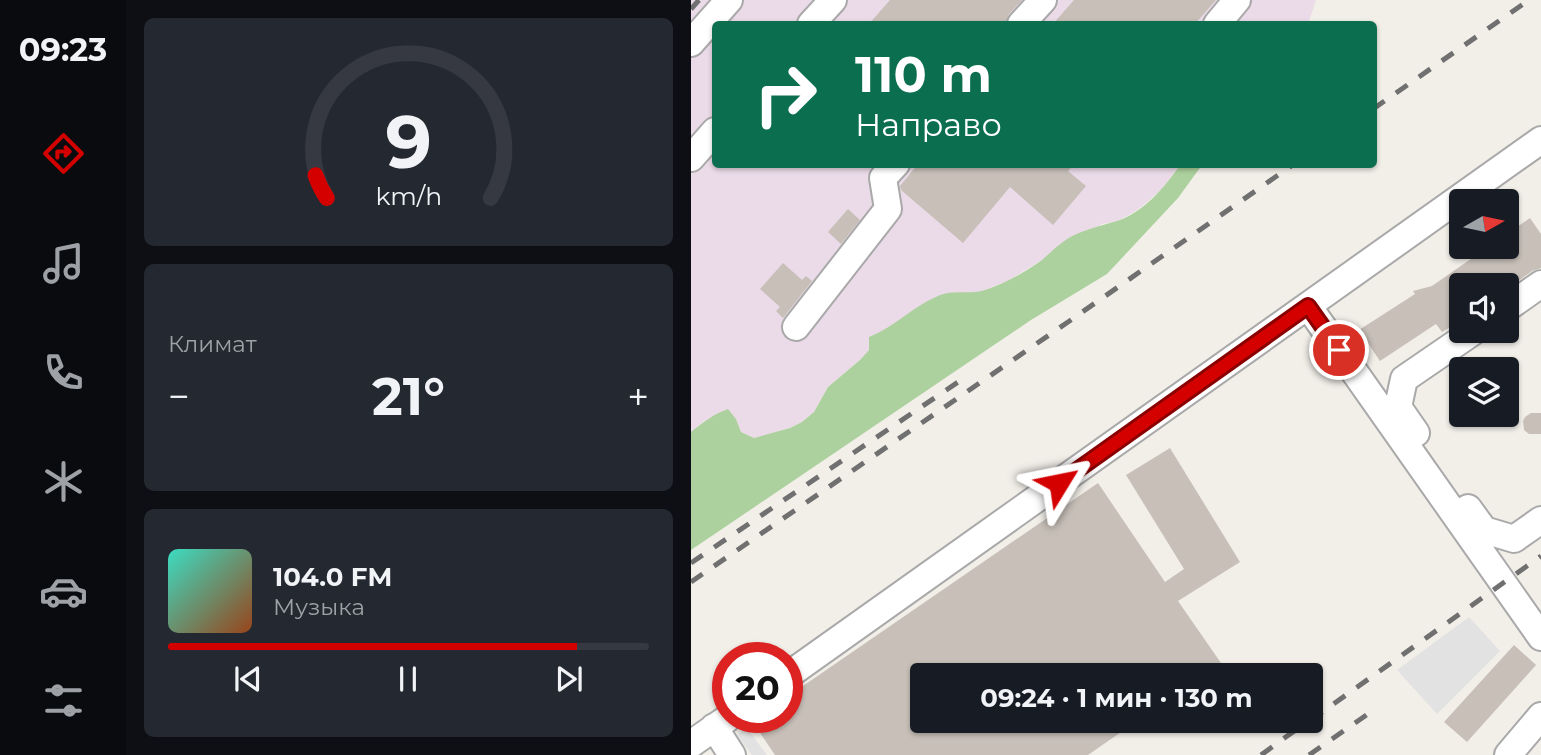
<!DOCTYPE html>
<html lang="ru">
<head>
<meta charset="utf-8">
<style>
  body { margin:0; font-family:Montserrat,sans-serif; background:#242831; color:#f1f3f6; height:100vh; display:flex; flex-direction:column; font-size:26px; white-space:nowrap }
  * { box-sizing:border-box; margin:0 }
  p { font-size:23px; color:#9ea1a6 }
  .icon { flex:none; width:38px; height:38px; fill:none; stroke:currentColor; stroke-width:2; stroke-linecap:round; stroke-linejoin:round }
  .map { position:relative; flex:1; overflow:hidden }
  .drawer { display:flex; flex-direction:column; gap:18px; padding:18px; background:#0d0f14; width:565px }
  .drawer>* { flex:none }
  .banner { position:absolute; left:21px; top:21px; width:665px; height:147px; border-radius:7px; box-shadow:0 2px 5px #0004; background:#0b6e4f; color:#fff; overflow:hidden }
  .needle { width:46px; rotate:81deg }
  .tools { position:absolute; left:758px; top:189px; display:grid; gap:14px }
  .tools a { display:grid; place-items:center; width:70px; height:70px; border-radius:7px; background:#171b24; box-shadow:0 2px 5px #0004; font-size:35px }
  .speed { position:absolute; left:21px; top:642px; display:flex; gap:14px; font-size:35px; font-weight:700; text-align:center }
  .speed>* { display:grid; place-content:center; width:91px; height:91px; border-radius:50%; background:#171b24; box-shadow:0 2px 5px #0004; line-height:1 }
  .speed .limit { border:10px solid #d22; background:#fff; color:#111 }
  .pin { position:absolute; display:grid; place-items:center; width:60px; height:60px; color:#fff; margin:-30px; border:4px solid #fff; border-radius:50%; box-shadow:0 2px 7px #0007 }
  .me { position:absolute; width:77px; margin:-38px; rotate:55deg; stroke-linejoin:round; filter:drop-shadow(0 0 5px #0008) }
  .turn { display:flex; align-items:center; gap:24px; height:147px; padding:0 28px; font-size:32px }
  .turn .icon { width:91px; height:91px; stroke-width:2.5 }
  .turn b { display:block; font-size:49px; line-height:60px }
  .big { font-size:52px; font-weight:700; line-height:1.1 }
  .drawer .widget { flex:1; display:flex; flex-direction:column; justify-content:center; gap:10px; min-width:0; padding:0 24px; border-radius:10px; background:#242831 }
  .drawer .dial { align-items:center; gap:0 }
  .dial svg { height:182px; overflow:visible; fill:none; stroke:#363941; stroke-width:7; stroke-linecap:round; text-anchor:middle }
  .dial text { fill:#f1f3f6; stroke:none }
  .song { display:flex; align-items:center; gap:21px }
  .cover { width:84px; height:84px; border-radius:10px; background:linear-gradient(135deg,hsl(170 70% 55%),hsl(20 70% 35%)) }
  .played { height:7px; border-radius:4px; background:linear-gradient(90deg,#d40000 85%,#363941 85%) }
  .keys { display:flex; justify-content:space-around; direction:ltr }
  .heat { display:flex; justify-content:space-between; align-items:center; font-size:38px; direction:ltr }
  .trip { position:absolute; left:219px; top:663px; width:413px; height:70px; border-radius:7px; background:#171b24; box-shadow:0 2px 5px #0004; font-weight:700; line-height:70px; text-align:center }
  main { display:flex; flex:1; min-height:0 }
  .tabs { display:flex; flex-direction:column; width:126px; justify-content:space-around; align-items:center; background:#090b0e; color:#9ea1a6 }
  .tabs .icon { width:49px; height:49px }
  .tabs .on { color:#d40000 }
  .tabs b { font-size:32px; color:#f1f3f6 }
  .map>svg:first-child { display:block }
  .industrial { fill:#ebdbe8 }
  .forest { fill:#add19e }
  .parking { fill:#e2e2e2 }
  .building { fill:#c7bfb8 }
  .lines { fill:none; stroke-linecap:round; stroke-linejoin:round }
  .minor-casing { stroke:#a9a9a9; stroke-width:30 }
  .minor { stroke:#fff; stroke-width:26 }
  .rail { stroke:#707070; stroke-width:5; stroke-dasharray:14 14; stroke-linecap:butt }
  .route-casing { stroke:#8a0000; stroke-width:18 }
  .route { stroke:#d40000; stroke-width:12 }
</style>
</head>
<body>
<main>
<nav class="tabs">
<b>09:23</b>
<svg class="icon on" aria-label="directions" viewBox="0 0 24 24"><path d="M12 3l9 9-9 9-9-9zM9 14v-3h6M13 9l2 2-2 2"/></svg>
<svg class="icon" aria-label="music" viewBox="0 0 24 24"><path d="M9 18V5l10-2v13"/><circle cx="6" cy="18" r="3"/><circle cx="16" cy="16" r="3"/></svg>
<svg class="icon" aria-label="phone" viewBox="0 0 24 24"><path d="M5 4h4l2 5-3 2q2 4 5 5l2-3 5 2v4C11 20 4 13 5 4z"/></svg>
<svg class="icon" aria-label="climate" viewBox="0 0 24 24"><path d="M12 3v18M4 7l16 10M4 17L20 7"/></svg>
<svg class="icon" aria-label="car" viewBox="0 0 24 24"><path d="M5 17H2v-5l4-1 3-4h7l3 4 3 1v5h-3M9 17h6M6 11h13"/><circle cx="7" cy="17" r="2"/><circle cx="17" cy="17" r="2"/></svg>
<svg class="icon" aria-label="filters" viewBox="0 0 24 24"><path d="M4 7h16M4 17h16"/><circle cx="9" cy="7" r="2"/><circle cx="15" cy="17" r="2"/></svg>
</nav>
<section class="drawer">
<div class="widget dial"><svg viewBox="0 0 100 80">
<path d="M14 69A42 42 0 1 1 86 69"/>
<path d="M14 69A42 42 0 0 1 9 59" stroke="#d40000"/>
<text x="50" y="56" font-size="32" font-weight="700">9</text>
<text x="50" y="72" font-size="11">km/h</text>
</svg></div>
<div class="widget"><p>Климат</p>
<div class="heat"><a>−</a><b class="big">21°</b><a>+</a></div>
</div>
<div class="widget">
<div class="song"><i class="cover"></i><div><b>104.0 FM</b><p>Музыка</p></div></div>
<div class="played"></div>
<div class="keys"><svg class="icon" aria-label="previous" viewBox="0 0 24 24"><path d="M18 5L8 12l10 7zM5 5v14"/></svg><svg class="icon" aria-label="pause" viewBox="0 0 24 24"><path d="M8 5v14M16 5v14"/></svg><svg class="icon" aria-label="next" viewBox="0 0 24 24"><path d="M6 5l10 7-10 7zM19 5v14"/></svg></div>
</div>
</section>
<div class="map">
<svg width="850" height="755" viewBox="0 0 850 755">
  <rect width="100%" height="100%" fill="#f2efe9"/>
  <path class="industrial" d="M 0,0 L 625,0 L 617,24 L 24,24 L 24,164 L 489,165 L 471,189 L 450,207 L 438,215 L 426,221 L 411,224 L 316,281 L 291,291 L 277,294 L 263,292 L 237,302 L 190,332 L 178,337 L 178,350 L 169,360 L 137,387 L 123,412 L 111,422 L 99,428 L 63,438 L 50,432 L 45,419 L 13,421 L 0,432 Z"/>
  <path class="forest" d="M 489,165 L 511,165 L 487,198 L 416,274 L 340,320 L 0,550 L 0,432 C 12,422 23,414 37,409 L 45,419 L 50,432 L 63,438 L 99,428 L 111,422 L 123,412 L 137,387 L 169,360 L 178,350 L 178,337 C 204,327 222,306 247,296 C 262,289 279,295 294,290 C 314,284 334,272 351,260 C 359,253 367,245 376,239 C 391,230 409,226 426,221 C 453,212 474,187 489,165 Z"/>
  <path class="parking" d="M 778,617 L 809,651 L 746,714 L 706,670 Z
    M 55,727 L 76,755 L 61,755 L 46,735 Z"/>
  <path class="building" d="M 199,0 L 331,0 L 318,14 L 315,24 L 178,24 Z
    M 383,0 L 525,0 L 504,24 L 362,24 Z
    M 227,164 L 383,164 L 377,171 L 395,186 L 362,225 L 319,187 L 272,243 L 210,190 L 209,186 Z
    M 157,209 L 169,220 L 150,244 L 137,232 Z
    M 839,218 L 850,234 L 850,268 L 841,271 L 816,289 L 816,285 L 770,285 L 770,321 L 751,332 L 745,324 L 689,361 L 668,330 L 724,294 L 722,291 L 741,286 L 797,247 L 816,247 L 816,234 Z
    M 92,263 L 111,280 L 115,276 L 121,281 L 92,318 L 85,311 L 89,307 L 69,289 Z
    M 840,413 L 850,413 L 850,434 L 838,434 L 833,430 L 832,421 L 834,417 Z
    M 479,448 L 549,562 L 487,601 L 530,663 L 512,676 L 231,676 L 231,721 L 446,721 L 397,755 L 84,755 L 59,718 L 96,718 L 96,697 L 407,483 L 474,582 L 493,569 L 435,475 Z
    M 823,645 L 845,665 L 776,742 L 753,722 Z"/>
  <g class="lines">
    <g class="minor-casing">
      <path id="minor" d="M 120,24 L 142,0
        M 330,24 L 352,0
        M 526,24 L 546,0
        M 0,43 L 38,0
        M 0,158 L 24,131
        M 617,306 L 850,637
        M 816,308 L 850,284
        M 105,327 L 197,209 L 192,178 L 205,164
        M 725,433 L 707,407 L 713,379 L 783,331
        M 777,508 L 793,530 L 823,539 L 850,520
        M 96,676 L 850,140
        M 23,727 L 41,755
        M 0,744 L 37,718
        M 817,755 L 850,716"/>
    </g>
    <use href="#minor" class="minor"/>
    <path class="rail" d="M 0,9 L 8,0
      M 682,109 L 838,0
      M 0,563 L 273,378
      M 0,582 L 377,322 L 603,164
      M 620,720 L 850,556
      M 570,755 L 617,721
      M 618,755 L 684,709"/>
  </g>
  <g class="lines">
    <g class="route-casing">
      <path id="route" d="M 368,483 L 617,306 L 648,350"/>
    </g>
    <use href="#route" class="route"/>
  </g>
</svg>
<div class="tools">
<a><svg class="needle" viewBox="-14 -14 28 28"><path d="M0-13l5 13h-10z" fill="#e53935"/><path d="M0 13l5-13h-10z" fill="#9ea1a6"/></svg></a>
<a><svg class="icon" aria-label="sound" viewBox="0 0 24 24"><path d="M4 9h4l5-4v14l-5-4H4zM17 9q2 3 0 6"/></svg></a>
<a><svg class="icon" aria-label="layers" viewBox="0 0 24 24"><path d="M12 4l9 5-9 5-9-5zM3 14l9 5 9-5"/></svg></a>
</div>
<div class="speed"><div class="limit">20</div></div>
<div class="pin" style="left:648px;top:350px;background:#d93025"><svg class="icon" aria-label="arrive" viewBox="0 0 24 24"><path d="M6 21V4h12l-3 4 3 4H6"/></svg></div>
<svg class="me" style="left:368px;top:483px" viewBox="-20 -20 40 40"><path d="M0-17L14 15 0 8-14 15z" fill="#d40000" stroke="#fff" stroke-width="4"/></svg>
<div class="trip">09:24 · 1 мин · 130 m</div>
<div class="banner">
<div class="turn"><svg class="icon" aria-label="right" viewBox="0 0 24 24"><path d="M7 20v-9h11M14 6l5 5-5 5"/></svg><div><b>110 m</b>Направо</div></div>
</div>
</div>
</main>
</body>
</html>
